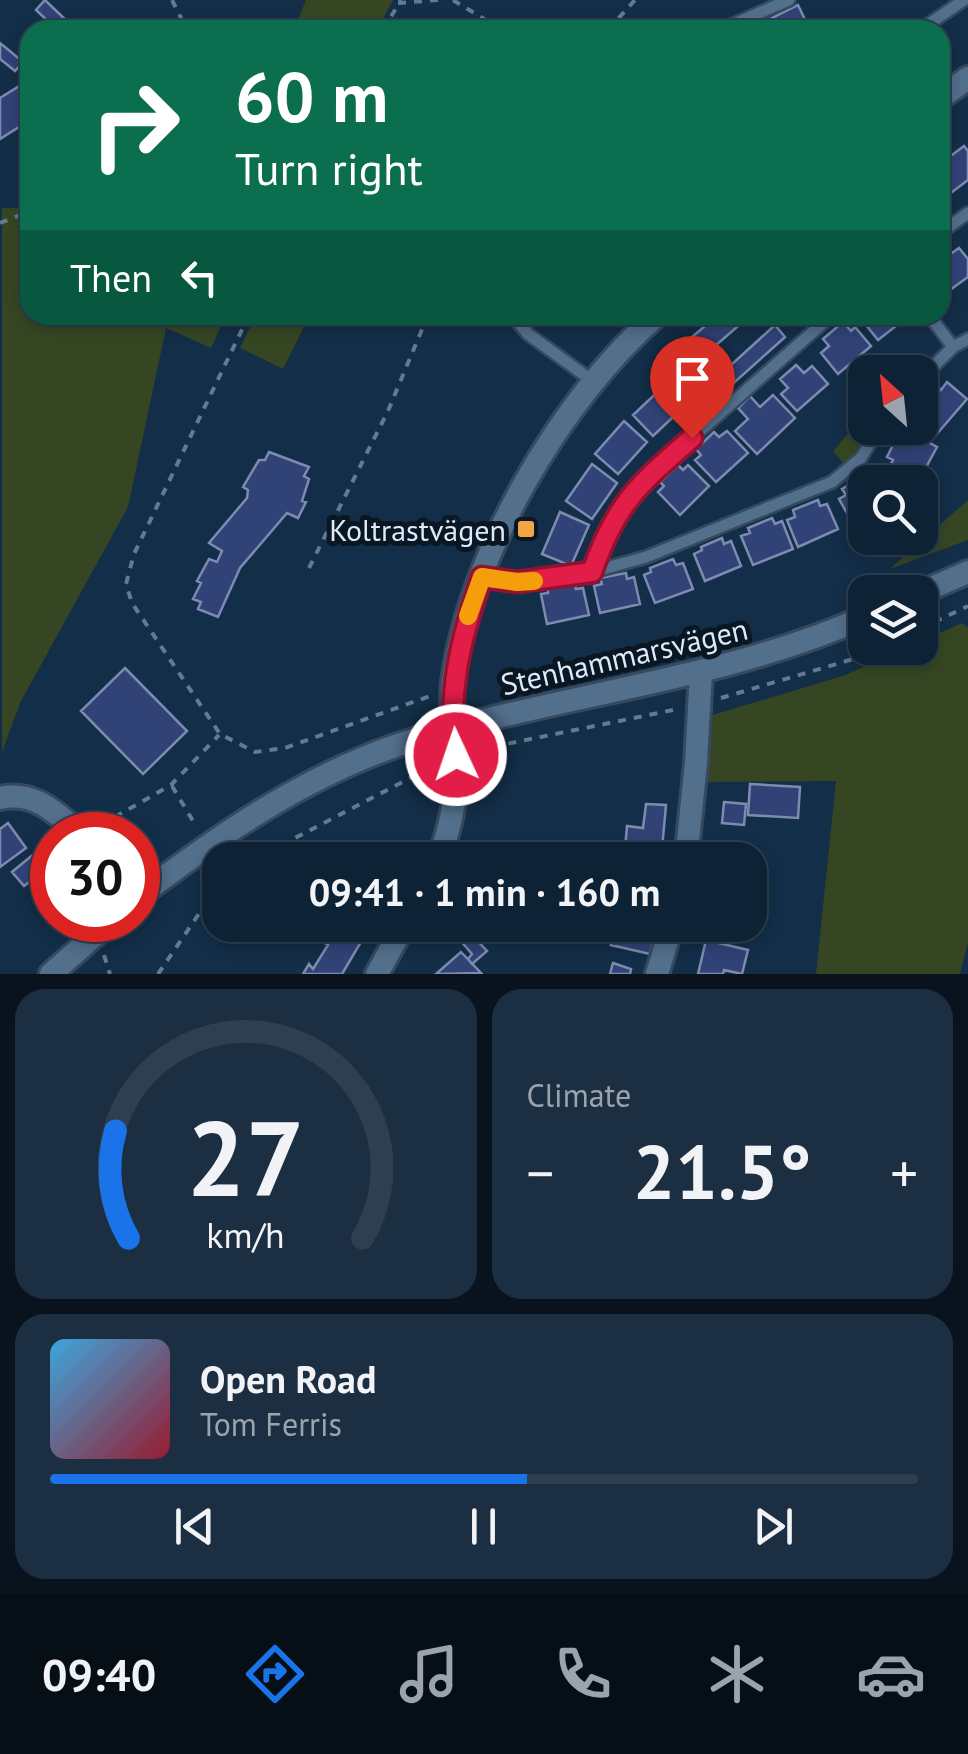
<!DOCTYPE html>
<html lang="en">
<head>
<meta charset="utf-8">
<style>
  body { margin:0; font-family:"PT Sans",sans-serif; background:#1c2f42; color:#f1f3f6; height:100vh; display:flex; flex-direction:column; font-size:38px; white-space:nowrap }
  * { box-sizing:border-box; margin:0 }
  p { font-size:32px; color:#9ba4ad }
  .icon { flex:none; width:55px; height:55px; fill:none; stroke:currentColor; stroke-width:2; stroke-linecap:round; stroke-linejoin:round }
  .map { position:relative; height:974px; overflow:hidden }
  .side { display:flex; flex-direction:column; gap:15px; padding:15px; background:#08131e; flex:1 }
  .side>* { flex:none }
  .hud { position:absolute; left:20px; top:20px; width:930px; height:305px; border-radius:30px; box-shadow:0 5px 15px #0003,0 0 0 2px #2e3f51; background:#0b6e4f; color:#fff; overflow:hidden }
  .needle { width:65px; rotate:333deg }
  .buttons { position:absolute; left:848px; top:355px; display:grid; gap:20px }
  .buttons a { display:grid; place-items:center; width:90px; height:90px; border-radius:20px; background:#0e2236; box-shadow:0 5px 15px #0003,0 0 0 2px #2e3f51; font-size:50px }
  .speed { position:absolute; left:30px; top:812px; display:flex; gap:20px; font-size:50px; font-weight:700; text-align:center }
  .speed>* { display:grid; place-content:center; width:130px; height:130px; border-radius:50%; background:#0e2236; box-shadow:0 5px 15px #0003,0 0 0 2px #2e3f51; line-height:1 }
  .speed .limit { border:15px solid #d22; background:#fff; color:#111 }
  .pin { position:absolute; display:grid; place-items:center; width:85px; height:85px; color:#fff; margin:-102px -42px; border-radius:50% 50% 50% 0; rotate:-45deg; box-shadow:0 0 10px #0007 }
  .pin .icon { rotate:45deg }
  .me { position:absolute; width:110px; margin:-55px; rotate:357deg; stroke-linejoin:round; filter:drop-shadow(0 0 8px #0008) }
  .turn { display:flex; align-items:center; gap:35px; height:210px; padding:0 50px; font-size:45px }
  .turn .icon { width:130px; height:130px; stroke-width:2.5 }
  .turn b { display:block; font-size:70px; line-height:85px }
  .then { display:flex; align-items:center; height:95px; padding:0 50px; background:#0003; gap:20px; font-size:38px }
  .big { font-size:75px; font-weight:700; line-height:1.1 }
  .side .widget { flex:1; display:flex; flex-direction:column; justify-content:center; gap:15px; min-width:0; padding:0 35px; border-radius:30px; background:#1c2f42 }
  .side .dial { align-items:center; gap:0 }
  .dial svg { height:260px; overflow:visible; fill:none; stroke:#2e3f51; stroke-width:7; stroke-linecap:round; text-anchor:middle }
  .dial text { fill:#f1f3f6; stroke:none }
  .song { display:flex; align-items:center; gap:30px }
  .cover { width:120px; height:120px; border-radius:15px; background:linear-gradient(135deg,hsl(200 70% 55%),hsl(350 70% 35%)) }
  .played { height:10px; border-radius:5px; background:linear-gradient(90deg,#1a73e8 55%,#2e3f51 55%) }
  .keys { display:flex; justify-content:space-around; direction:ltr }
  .heat { display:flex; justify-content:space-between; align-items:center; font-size:55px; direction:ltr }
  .side .tiles { flex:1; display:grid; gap:15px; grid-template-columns:1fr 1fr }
  .widget:last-child { grid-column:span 2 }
  .trip { position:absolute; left:202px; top:842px; width:565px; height:100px; border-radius:30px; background:#0e2236; box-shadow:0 5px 15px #0003,0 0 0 2px #2e3f51; font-weight:700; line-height:100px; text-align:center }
  .menu { display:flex; height:160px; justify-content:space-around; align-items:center; background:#060e16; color:#9ba4ad }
  .menu .icon { width:70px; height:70px }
  .menu .selected { color:#1a73e8 }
  .menu b { font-size:45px; color:#f1f3f6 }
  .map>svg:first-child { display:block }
  .green { fill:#364622 }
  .building { fill:#314277; stroke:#7d8bb0; stroke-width:2.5 }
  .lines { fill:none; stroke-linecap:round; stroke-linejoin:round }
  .lane-casing { stroke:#35495f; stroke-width:16 }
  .street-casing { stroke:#35495f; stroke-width:28 }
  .path { stroke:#637a90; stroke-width:4; stroke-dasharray:8 8; stroke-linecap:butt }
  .lane { stroke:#526f8c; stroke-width:11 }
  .street { stroke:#526f8c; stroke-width:22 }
  .route-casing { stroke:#92132f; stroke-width:25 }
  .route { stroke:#e11d48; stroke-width:18 }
  .slow { stroke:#f59e0b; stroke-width:18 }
  .poi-dot { fill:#f2a542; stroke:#0a1621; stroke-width:4 }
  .labels { text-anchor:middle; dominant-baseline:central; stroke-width:10; stroke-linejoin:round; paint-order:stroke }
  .poi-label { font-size:30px; fill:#dbebfc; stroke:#0a1621; text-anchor:end }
  .street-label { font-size:30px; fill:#dbebfc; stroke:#0a1621 }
</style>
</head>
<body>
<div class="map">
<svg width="968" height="974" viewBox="0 0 968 974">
  <rect width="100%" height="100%" fill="#132e48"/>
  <path class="green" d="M 306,0 L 393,0 L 377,30 L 294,30 Z
    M 2,208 L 30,208 L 30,315 L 226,315 L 211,348 L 166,328 L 128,507 L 21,701 L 2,752 Z
    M 256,315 L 310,315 L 283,369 L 240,348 Z
    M 865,414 L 865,428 L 890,428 L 876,447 L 851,472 L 833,451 Z
    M 968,500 L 968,540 L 890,569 Z
    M 962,623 L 968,628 L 968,943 L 960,974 L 816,974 L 836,781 L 706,782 L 709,716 L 843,676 L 907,648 L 920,648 L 920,642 Z"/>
  <path class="building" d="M 45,0 L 69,23 L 63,30 L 57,30 L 36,10 Z
    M 798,5 L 810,30 L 748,30 Z
    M 0,43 L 23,62 L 15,71 L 0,59 Z
    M 21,85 L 30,100 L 30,120 L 0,139 L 0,98 Z
    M 964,146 L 968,151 L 968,180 L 943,199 L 940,164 Z
    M 946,245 L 952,253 L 959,248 L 968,259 L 968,277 L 943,295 L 940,291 L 940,249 Z
    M 718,315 L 751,315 L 679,377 L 665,360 Z
    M 867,315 L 910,315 L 878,340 L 862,320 Z
    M 843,322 L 851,331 L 855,327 L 871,346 L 838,374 L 821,353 L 829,346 L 823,339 Z
    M 775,325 L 785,337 L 708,406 L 698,395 Z
    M 796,365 L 804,373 L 812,366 L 828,384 L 797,411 L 781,394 L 788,388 L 780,379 Z
    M 669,381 L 689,402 L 653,436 L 633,415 Z
    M 947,382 L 967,399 L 936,435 L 920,420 L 920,402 L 935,384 L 941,390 Z
    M 773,395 L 795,418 L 757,454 L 735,431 L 748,419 L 738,408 L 750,396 L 760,407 Z
    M 624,421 L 647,442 L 618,474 L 595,454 Z
    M 727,431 L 748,453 L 716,482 L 695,460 L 701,455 L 696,449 L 714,432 L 719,437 Z
    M 908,431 L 937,447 L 918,482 L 909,482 L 887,471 L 893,460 L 887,457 L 896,439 L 901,442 Z
    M 269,452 L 309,467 L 304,476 L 309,479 L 302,501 L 306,502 L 298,518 L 287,513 L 240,568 L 218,617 L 198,609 L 201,602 L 193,599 L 201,583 L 197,581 L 209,559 L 217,562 L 222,551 L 209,543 L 247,498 L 248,490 L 243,487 L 259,460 L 265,460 Z
    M 592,464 L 617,483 L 592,519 L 566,501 Z
    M 678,465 L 683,470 L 688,465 L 709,486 L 680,515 L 658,492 L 664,486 L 660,482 Z
    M 863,477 L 867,482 L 865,514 L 852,522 L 839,499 L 846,495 L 842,489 Z
    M 818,500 L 820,506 L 827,504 L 838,529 L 798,547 L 787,520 L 795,517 L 793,510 Z
    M 560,512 L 589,525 L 571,566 L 542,554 Z
    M 772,518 L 775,524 L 782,521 L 793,549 L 753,565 L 741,536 L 750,533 L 748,528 Z
    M 722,538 L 724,544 L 731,541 L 741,566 L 705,581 L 694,554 L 702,550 L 701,547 Z
    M 673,559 L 676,565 L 683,563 L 693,589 L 655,603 L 644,575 L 651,572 L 650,568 Z
    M 626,573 L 627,579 L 634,577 L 640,604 L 600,613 L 594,586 L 602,584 L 600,578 Z
    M 574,582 L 576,589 L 583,588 L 589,615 L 547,624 L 541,594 L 548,593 L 548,588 Z
    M 125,668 L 187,731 L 143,774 L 81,711 Z
    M 750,784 L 800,787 L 798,818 L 748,815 Z
    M 724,802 L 746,804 L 744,825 L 722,823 Z
    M 646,804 L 666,805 L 661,860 L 624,860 L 627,826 L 643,828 Z
    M 8,823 L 26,848 L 0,867 L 0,829 Z
    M 35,853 L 47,868 L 24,886 L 12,872 Z
    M 318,925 L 333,925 L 361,942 L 342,974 L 303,974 L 309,964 L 313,969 L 328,945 L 312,935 Z
    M 616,925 L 656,929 L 650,954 L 611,945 Z
    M 469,932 L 487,951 L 472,964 L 468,959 L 472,954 L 460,940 Z
    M 706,940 L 748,950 L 742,974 L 724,970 L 723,974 L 698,974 Z
    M 461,952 L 481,973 L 436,974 Z
    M 613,963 L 631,969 L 630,974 L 610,974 Z"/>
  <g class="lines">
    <g class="lane-casing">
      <path id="lane" d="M 720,30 L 789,0
        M 920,30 L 964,0
        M 940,233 L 968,213
        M 512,315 L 528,334 L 594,382
        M 832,315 L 635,488 L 607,530 L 592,572 L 646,557 L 832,482 L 861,458 L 879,428
        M 929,315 L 953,347
        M 920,380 L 953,347 L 968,339
        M 482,577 L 517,582 L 592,572"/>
    </g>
    <g class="street-casing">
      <path id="street" d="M 940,98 L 968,78
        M 920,593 L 968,572
        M 0,798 C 35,790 57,814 82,835
        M 438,860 C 451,828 457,798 456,764 C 455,736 450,709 453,681 C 470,554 561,399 657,315
        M 686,860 L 696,763 L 701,673
        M 138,897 C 218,836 302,778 398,745 C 552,694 716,683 865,617
        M 51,974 L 112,920
        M 377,974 L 404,925
        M 657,974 L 672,925"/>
    </g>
    <path class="path" d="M 172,0 L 181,18 L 181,30
      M 453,0 L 502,30
      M 398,3 L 438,0
      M 383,30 L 401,0
      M 608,30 L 635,0
      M 0,223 L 30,211
      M 249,315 L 134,554 L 126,584 L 132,603 L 220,734 L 255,752 L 285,748 L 430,696
      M 309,568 L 388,411 L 428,315
      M 920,629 L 968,606
      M 721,698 L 860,657 L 879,648
      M 477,750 L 678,709
      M 172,786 L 193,821
      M 101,825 L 171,785 L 219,735
      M 253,860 L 435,765
      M 104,955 L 110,974
      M 158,974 L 220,883"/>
    <use href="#lane" class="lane"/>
    <use href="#street" class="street"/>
  </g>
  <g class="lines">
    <g class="route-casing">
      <path id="route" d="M 456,755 C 447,692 461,637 482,577 L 517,582 L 592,572 C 616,503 638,485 692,438"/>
    </g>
    <use href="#route" class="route"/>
    <path class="slow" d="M 468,616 L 482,577 L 517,582 L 534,581"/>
  </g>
  <rect class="poi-dot" x="516" y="519" width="20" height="20" rx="5"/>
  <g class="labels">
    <g class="poi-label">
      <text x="506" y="529">Koltrastvägen</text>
    </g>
    <g class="street-label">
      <text transform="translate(624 656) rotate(-13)">Stenhammarsvägen</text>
    </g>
  </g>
</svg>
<div class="buttons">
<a><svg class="needle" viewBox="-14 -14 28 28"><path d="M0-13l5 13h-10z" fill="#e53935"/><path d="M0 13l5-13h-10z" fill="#9ba4ad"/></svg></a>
<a><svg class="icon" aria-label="search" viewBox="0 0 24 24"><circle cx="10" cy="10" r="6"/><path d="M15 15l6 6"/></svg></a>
<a><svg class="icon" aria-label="layers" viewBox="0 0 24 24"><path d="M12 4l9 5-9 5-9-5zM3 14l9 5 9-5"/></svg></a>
</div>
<div class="speed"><div class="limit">30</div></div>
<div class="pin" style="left:692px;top:438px;background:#d93025"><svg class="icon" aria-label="arrive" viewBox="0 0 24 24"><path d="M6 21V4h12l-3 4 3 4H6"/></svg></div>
<svg class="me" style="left:456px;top:755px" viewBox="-20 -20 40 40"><circle r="17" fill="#e11d48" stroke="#fff" stroke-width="3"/><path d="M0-11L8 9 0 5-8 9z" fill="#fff"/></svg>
<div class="trip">09:41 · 1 min · 160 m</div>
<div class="hud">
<div class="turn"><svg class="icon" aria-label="right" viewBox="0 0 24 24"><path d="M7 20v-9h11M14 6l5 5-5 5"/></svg><div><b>60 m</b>Turn right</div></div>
<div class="then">Then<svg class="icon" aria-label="left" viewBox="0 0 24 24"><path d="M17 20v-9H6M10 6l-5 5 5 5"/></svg></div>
</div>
</div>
<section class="side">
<div class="tiles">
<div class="widget dial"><svg viewBox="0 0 100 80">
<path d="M14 69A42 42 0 1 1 86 69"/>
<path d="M14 69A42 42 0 0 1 10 36" stroke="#1a73e8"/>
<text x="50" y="56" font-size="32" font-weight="700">27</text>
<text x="50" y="72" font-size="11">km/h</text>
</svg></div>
<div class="widget"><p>Climate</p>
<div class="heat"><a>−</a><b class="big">21.5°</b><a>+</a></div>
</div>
<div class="widget">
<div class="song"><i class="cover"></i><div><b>Open Road</b><p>Tom Ferris</p></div></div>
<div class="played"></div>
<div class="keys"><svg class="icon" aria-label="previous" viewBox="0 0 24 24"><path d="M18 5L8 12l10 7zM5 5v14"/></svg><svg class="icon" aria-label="pause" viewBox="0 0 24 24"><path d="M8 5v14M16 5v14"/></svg><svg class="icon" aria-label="next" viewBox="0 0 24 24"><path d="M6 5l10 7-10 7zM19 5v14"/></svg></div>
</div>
</div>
</section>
<nav class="menu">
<b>09:40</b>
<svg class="icon selected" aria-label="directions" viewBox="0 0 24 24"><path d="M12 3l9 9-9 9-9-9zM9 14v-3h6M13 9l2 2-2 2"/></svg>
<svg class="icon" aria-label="music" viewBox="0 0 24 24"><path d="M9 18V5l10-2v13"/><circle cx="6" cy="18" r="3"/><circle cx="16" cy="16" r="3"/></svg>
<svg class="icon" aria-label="phone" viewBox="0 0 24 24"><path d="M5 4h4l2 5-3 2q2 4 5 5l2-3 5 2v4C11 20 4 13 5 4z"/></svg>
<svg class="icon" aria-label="climate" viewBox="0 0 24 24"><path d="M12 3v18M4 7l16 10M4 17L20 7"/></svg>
<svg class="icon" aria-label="car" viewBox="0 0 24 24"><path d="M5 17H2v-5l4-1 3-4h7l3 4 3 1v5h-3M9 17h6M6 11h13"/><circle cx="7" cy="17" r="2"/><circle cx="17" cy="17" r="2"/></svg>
</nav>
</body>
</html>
